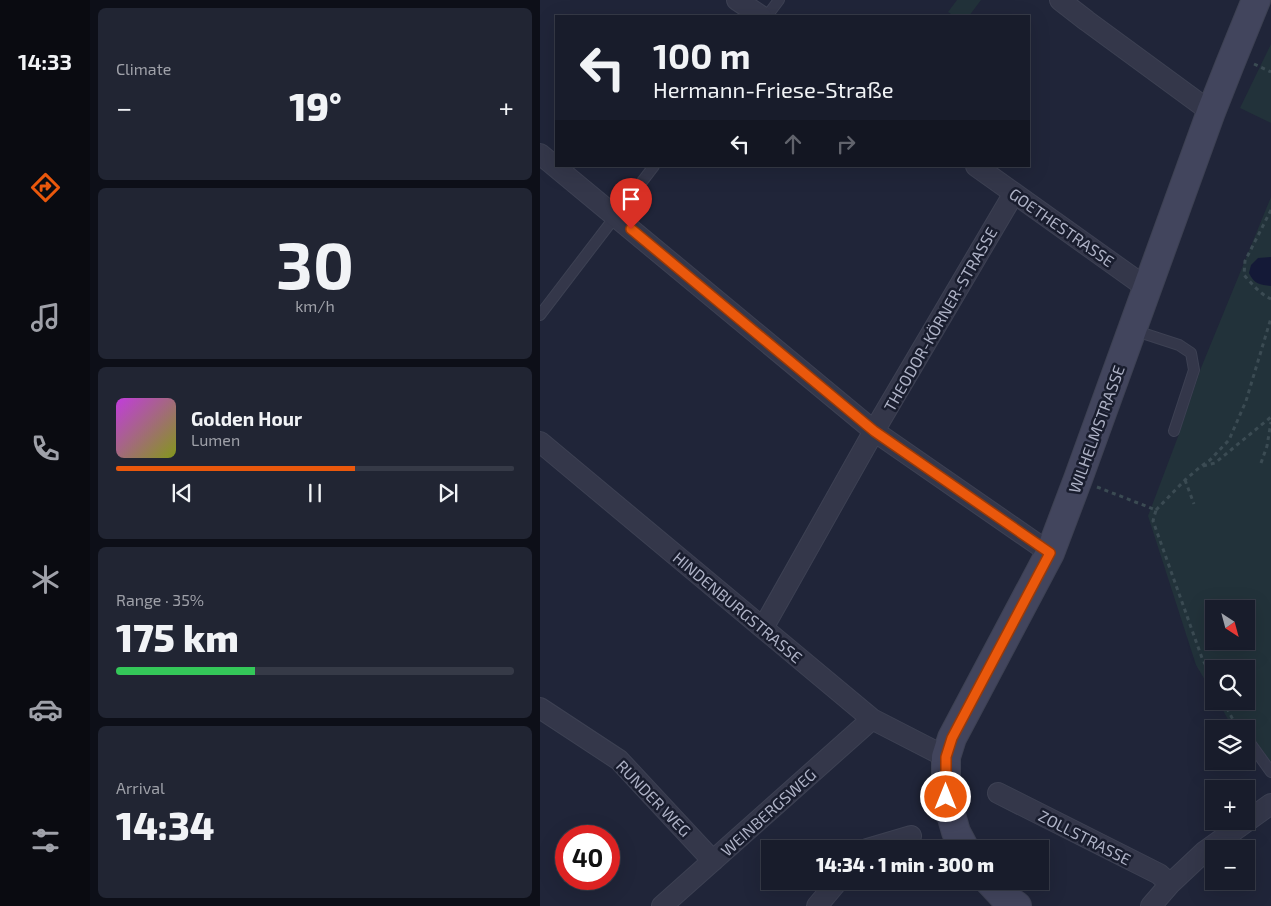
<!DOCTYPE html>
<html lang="en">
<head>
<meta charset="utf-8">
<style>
  body { margin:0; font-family:"Exo 2",sans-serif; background:#212533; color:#f1f3f6; height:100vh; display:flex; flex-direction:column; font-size:19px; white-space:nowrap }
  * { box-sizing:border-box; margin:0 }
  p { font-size:16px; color:#9fa1a9 }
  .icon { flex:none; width:28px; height:28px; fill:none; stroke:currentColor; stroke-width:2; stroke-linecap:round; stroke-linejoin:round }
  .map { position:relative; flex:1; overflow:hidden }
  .drawer { display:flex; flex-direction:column; gap:8px; padding:8px; background:#0d0f18; width:450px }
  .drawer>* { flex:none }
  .hud { position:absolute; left:15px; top:15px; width:475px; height:152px; border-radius:0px; box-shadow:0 5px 20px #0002,0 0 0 1px #363a47; background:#181c2b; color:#f1f3f6; overflow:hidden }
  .needle { width:32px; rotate:144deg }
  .tools { position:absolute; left:665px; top:600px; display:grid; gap:10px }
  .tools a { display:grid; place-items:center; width:50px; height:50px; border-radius:0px; background:#181c2b; box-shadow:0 5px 20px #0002,0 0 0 1px #363a47; font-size:25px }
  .speed { position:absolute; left:15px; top:825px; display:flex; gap:10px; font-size:25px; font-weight:700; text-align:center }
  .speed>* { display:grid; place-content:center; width:65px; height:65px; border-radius:50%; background:#181c2b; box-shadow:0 5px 20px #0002,0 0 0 1px #363a47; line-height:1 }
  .speed .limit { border:8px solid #d22; background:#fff; color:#111 }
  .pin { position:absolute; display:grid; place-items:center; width:42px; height:42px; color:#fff; margin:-51px -21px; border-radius:50% 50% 50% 0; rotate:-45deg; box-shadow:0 0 5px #0007 }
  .pin .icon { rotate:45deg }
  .me { position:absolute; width:55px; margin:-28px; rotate:0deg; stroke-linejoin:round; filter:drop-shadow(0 0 4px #0008) }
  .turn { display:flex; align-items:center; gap:18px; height:105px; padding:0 15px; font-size:22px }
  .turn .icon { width:65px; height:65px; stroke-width:2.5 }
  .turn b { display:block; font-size:35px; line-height:42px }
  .lanes { display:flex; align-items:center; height:48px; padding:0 15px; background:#0003; justify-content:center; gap:25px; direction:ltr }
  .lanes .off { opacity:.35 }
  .big { font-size:38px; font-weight:800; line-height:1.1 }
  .drawer .widget { flex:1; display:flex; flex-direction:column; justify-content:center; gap:8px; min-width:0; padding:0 18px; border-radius:8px; background:#212533 }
  .drawer .dial { align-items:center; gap:0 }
  .dial b { font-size:65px; line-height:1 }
  .song { display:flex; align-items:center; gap:15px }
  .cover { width:60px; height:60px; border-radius:8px; background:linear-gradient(135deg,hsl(290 70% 55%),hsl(70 70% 35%)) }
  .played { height:5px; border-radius:2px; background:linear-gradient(90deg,#ea580c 60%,#363a47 60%) }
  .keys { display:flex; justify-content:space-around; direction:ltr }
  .heat { display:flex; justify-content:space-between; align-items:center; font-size:28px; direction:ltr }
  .charge { height:8px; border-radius:4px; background:linear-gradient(90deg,#34c759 35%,#363a47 0) }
  .trip { position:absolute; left:221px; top:840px; width:288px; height:50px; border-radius:0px; background:#181c2b; box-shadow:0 5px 20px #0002,0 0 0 1px #363a47; font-weight:800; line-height:50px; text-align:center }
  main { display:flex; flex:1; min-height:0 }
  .tabs { display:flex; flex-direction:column; width:90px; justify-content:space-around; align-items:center; background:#0a0b11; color:#9fa1a9 }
  .tabs .icon { width:35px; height:35px }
  .tabs .on { color:#ea580c }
  .tabs b { font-size:22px; color:#f1f3f6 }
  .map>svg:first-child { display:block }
  .green { fill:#22323a; fill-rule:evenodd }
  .water { fill:#141937 }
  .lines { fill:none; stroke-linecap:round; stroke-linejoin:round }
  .lane-casing { stroke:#3d4153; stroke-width:12 }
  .street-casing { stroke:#3d4153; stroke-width:22 }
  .secondary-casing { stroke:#3d4153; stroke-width:30 }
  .path { stroke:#3b4b53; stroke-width:3; stroke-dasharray:4 4; stroke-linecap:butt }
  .lane { stroke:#34374a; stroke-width:10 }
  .street { stroke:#34374a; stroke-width:20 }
  .secondary { stroke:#42455d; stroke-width:28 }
  .route-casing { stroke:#983908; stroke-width:12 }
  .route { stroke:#ea580c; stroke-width:9 }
  .labels { text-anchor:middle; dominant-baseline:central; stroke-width:5; stroke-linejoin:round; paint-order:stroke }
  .street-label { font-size:16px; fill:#aeb2c6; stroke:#191d2e }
</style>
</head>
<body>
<main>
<nav class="tabs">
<b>14:33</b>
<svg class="icon on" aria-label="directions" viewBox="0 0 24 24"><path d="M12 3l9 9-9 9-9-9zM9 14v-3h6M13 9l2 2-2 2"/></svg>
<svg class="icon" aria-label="music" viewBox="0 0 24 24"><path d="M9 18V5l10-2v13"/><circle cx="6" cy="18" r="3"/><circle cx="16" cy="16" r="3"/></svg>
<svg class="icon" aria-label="phone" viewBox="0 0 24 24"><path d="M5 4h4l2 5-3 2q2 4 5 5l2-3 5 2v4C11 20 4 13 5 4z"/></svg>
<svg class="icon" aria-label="climate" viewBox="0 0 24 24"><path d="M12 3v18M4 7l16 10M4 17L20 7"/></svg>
<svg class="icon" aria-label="car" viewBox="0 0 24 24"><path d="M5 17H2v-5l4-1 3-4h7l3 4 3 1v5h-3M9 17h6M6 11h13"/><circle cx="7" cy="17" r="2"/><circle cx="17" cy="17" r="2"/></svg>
<svg class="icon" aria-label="filters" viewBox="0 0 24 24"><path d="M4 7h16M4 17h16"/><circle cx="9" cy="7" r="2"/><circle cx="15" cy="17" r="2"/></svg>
</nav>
<section class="drawer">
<div class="widget"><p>Climate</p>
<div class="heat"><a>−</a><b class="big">19°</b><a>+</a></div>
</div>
<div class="widget dial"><b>30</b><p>km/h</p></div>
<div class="widget">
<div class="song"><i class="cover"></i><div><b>Golden Hour</b><p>Lumen</p></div></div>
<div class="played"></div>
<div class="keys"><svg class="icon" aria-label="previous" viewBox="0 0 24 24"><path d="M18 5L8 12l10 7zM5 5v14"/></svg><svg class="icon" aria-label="pause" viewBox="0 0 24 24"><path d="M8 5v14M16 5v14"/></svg><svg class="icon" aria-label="next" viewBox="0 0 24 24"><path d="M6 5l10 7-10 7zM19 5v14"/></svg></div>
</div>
<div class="widget"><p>Range · 35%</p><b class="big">175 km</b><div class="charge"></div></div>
<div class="widget"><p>Arrival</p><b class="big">14:34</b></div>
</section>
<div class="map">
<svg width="731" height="906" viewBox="0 0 731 906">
  <rect width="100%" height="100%" fill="#202539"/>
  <path class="green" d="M 417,0 L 441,0 L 429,16 L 414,16 L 408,12 Z
    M 731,44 L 731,123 L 700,108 Z
    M 731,197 L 731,762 L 713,738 L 706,735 L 706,729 L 693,729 L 678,701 L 706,701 L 706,669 L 674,669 L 674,695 L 656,665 L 608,516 L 639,434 L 661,368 ZM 674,609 L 706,609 L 706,641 L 674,641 Z"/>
  <path class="water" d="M 731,257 L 731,286 C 720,285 714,284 709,273 L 711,265 L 718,258 Z"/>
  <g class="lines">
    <g class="lane-casing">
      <path id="lane" d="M 227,16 L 239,0
        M 0,315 L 114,166
        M 593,330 L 639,345 L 651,353 L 654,370 L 634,431
        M 710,743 L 731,772"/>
    </g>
    <g class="street-casing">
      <path id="street" d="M 197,0 L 221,16
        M 520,0 L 547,21 L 671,112
        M 0,154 L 334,431 L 510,553
        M 436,166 L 607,288
        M 0,442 L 332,719 L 406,757
        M 223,628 L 334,431 L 474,193
        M 0,708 L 79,760 L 173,861
        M 458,793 L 619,874 L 630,884
        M 327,849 L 371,836
        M 122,906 L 332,719
        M 277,906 L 298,881
        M 611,906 L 630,884 L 664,852 L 731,804"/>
    </g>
    <g class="secondary-casing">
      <path id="secondary" d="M 425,849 L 416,832 L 406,797 L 406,757 L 412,738 L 510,553 L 538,479 L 671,112 L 690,64 L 716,0
        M 449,881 L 463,896 L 477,906"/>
    </g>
    <path class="path" d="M 714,64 L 731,72
      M 731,210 L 705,261 L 704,275 C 712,284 720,294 731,299
      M 721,463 L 727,446 L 731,422
      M 663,466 L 675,463 L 731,417
      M 645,480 L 654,504
      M 557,487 L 616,510 L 613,521 L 662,658 L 674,682
      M 616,510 L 645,480 L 660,467 L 670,460 L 689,440 L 706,401 L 731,318
      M 683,701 L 698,729"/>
    <use href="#lane" class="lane"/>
    <use href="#street" class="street"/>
    <use href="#secondary" class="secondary"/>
  </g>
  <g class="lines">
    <g class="route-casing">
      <path id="route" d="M 91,229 L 334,431 L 510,553 L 412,738 L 406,757 L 406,797"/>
    </g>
    <use href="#route" class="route"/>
  </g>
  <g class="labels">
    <g class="street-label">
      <text transform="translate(522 227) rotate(35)">GOETHESTRASSE</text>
      <text transform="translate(400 319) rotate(-60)">THEODOR-KÖRNER-STRASSE</text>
      <text transform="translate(556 429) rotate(-70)">WILHELMSTRASSE</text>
      <text transform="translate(198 607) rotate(40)">HINDENBURGSTRASSE</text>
      <text transform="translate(114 798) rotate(46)">RUNDER WEG</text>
      <text transform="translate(228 812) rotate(-42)">WEINBERGSWEG</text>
      <text transform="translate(545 837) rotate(27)">ZOLLSTRASSE</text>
    </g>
  </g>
</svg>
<div class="tools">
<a><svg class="needle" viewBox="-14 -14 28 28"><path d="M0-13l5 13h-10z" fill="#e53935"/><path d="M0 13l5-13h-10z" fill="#9fa1a9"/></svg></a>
<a><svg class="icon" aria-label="search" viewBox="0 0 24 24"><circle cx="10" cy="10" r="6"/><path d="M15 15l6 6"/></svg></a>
<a><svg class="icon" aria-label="layers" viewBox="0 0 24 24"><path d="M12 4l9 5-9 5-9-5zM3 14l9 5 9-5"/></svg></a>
<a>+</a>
<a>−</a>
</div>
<div class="speed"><div class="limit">40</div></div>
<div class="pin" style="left:91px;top:229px;background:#d93025"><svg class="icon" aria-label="arrive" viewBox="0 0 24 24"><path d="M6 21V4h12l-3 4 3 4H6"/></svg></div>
<svg class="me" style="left:406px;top:797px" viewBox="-20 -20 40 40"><circle r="17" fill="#ea580c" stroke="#fff" stroke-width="3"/><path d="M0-11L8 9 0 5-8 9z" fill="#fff"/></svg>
<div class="trip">14:34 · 1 min · 300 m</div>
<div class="hud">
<div class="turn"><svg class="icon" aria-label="left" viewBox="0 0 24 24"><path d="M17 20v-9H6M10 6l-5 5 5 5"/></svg><div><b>100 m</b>Hermann-Friese-Straße</div></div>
<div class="lanes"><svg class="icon" aria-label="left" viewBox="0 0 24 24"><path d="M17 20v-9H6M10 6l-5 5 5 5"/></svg><svg class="icon off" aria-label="ahead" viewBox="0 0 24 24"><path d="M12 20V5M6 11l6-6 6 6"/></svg><svg class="icon off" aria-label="right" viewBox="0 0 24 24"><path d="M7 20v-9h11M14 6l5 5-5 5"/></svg></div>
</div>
</div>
</main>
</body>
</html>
